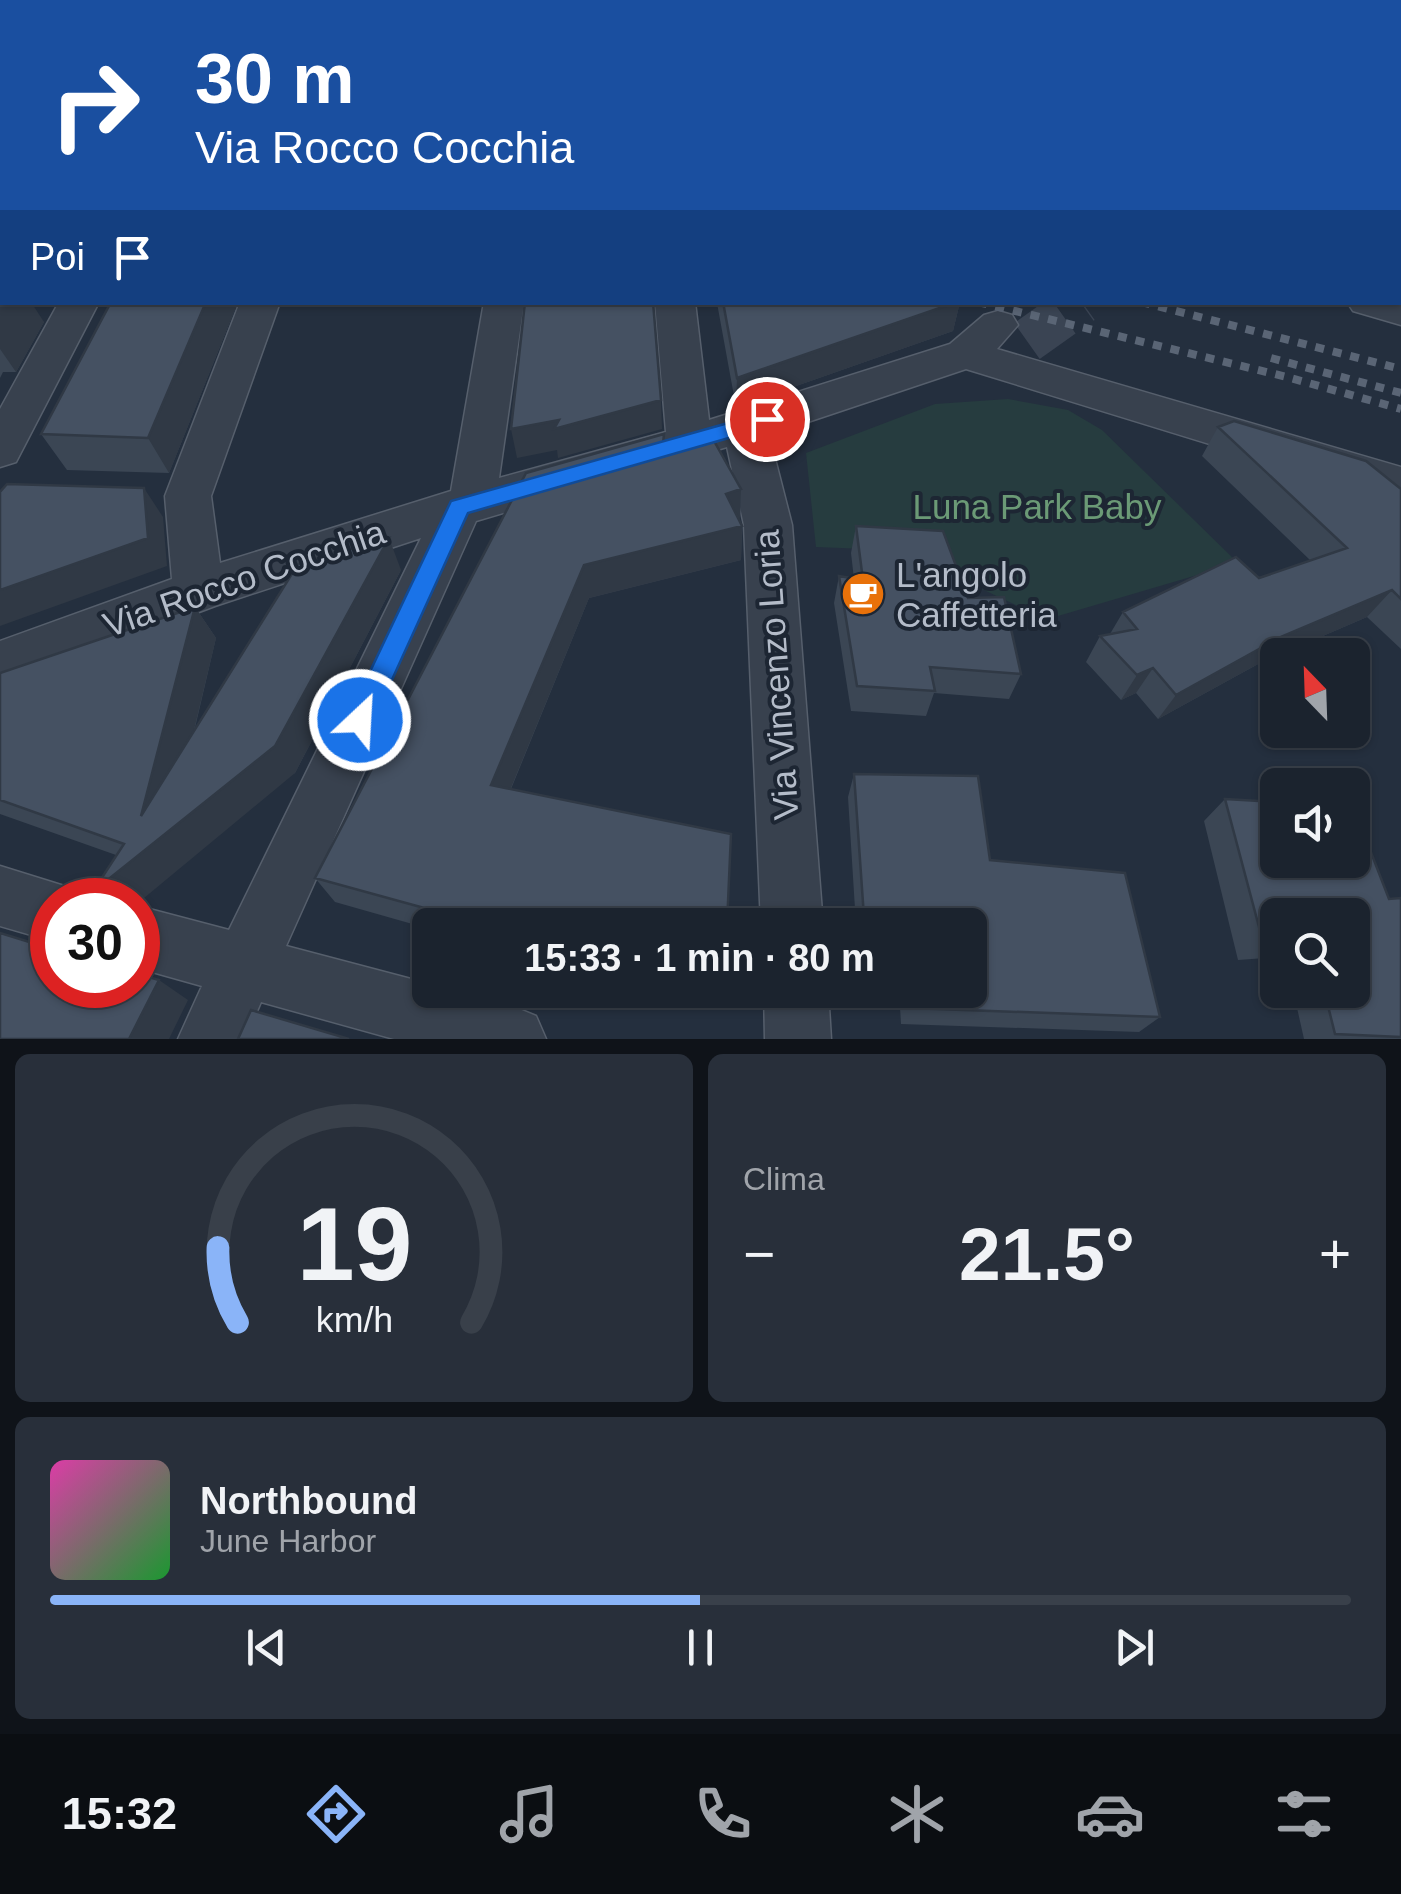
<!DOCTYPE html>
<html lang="it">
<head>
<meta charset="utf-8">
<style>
  body { margin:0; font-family:Arial,sans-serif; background:#282f3a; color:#f1f3f6; height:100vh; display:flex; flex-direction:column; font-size:38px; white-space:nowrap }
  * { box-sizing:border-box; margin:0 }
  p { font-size:32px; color:#a0a4aa }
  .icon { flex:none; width:55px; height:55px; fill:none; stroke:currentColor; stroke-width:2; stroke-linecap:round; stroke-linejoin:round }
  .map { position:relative; height:1039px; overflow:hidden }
  .side { display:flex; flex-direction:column; gap:15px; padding:15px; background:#0f1319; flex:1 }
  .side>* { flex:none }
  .banner { position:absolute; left:0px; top:0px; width:1402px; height:305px; box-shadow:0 2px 8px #0004,0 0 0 2px #39404a; background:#1a4fa0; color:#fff; overflow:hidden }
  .needle { width:65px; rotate:337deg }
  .tools { position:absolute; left:1260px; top:638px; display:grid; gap:20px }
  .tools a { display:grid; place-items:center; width:110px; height:110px; border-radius:15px; background:#1b232e; box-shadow:0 2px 8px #0004,0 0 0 2px #39404a; font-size:50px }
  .speed { position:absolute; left:30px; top:878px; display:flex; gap:20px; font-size:50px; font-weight:700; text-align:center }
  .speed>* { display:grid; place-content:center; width:130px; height:130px; border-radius:50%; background:#1b232e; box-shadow:0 2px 8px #0004,0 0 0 2px #39404a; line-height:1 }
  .speed .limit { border:15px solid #d22; background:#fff; color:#111 }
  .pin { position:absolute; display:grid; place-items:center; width:85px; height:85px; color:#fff; margin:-42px; border:5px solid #fff; border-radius:50%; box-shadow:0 2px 10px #0007 }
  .me { position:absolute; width:110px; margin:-55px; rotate:25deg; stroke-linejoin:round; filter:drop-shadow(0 0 8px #0008) }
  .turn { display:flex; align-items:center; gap:35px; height:210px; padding:0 30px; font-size:45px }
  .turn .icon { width:130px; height:130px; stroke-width:2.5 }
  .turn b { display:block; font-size:70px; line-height:85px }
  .then { display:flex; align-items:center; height:95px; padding:0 30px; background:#0003; gap:20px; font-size:38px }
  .big { font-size:75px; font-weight:800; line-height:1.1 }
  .side .tile { flex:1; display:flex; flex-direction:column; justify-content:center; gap:15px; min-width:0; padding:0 35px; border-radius:15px; background:#282f3a }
  .side .dial { align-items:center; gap:0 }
  .dial svg { height:260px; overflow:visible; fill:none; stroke:#39404a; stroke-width:7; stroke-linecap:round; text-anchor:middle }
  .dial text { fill:#f1f3f6; stroke:none }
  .song { display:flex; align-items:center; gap:30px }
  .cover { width:120px; height:120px; border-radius:15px; background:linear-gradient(135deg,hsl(320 70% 55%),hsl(130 70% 35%)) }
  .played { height:10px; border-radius:5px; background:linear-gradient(90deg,#8ab4f8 50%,#39404a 50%) }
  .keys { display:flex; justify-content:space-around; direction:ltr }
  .heat { display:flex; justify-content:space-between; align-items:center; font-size:55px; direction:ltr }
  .side .tiles { flex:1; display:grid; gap:15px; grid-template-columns:1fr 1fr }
  .tile:last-child { grid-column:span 2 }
  .trip { position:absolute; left:412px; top:908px; width:575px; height:100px; border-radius:15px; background:#1b232e; box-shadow:0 2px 8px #0004,0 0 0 2px #39404a; font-weight:800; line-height:100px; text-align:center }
  .tab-bar { display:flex; height:160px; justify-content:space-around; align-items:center; background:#0b0e12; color:#a0a4aa }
  .tab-bar .icon { width:70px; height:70px }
  .tab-bar .active { color:#8ab4f8 }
  .tab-bar b { font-size:45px; color:#f1f3f6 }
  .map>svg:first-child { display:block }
  .green { fill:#263c3f }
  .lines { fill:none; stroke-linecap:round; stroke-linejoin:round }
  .minor-tunnel { stroke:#3a4453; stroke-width:44; stroke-dasharray:44 22; stroke-linecap:butt }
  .minor-casing { stroke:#565f6c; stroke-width:3 }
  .minor { fill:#38414e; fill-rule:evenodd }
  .rail { stroke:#5a6575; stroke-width:8; stroke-dasharray:9 9; stroke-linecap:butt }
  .wall { fill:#3b4654 }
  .shaded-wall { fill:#303945 }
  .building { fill:#455162; stroke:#303945; stroke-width:2.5 }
  .route { fill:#1a73e8; stroke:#114b97; stroke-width:2.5 }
  .labels { text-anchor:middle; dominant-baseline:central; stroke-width:8; stroke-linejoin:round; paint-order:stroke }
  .park-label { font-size:35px; fill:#6b9a76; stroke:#1d2633 }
  .poi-label { font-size:35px; fill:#b4bcc9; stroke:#1d2633; text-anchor:start }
  .street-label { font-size:35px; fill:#b4bcc9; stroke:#1d2633 }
</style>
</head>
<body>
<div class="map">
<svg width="1401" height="1039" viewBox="0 0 1401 1039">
  <rect width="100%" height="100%" fill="#242f3e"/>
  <path class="green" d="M 1008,399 L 1068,410 L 1102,430 L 1238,563 L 1058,616 L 1022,608 L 969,583 L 942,552 L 816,547 L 806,453 L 935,404 Z"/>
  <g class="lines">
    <path class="minor-tunnel" d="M 1027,341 L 1082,302"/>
    <g class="minor-casing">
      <path id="minor" d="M 46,0 L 93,0 L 95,2 L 48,2 Z
        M 0,46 L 2,46 L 2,64 L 0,64 Z
        M 1400,79 L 1401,79 L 1401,99 L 1400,99 Z
        M 1401,298 L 1401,325 L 1353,311 L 1347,302 L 1400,302 Z
        M 59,302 L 99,302 L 16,462 L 0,467 L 0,409 Z
        M 240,302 L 280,302 L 211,496 L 220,563 L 451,491 L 484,302 L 524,302 L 499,478 L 666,432 L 655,302 L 695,302 L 709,420 L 950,344 L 984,315 L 998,311 L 1012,315 L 1018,325 L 997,349 L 1401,467 L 1401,503 L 966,369 L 769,435 L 792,525 L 823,925 L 761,925 L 744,525 L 727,447 L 476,521 L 286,946 L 430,984 L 430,990 C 466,990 503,1002 536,1016 L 546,1039 L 394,1039 L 261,1002 L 245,1039 L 178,1039 L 202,986 L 138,968 L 138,906 L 229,930 L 421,538 L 215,606 L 0,687 L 0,641 L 172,579 L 165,496 Z
        M 0,866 L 74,889 L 78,900 L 52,900 L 52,941 L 0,926 Z
        M 764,990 L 828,990 L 831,1039 L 765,1039 Z"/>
    </g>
    <use href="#minor" class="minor"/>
    <path class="rail" d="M 978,302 L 1287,377 L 1401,409
      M 1141,302 L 1401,369
      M 1271,358 L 1401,393"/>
  </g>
  <path class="wall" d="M 0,0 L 2,2 L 2,32 L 0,32 Z
    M 1094,0 L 1281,0 L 1282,2 L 1106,2 Z
    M 0,133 L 2,302 L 44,322 L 16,372 L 3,372 L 0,378 Z
    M 111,302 L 238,302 L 169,473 L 67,470 L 41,434 Z
    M 960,302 L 953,331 L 736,407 L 717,303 Z
    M 1218,427 L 1401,489 L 1401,649 L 1367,617 L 1260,663 L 1158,719 L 1136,693 L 1121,700 L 1086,662 L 1100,636 L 1110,634 L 1123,612 L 1259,578 L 1310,560 L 1202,456 Z
    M 664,454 L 741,489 L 740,521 L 742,526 L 741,560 L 589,598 L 511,789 L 727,925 L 430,925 L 430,929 L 335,902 L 315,878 Z
    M 856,526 L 968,598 L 1021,674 L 1009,699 L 934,693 L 926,716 L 851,711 L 834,603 L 839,576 L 854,579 L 851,553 Z
    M 401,570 L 295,773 L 116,855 L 0,814 L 0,673 L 195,607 L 216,638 L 194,732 Z
    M 854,774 L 990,860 L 1160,1017 L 1139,1032 L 901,1024 L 899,990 L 970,990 L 970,925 L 856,925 L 848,797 Z
    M 1225,799 L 1389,899 L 1401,898 L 1401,1039 L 1304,1039 L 1293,990 L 1352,990 L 1352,915 L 1278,915 L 1278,957 L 1238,960 L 1204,821 Z
    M 651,990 L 723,990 L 722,1010 Z"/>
  <path class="shaded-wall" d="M 25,0 L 52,0 L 53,2 L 23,2 Z
    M 2,226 L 2,302 L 31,302 L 44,322 L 16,372 L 0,349 L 0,230 Z
    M 206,302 L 238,302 L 169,473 L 148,438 Z
    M 957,302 L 960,302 L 953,331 L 736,407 L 737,378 Z
    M 661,400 L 662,429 L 558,458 L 557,450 L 517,458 L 511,429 Z
    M 144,488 L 163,517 L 167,566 L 0,626 L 0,590 Z
    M 741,489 L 740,523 L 726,494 Z
    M 742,526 L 741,560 L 589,598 L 501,812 L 491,785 L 584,565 Z
    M 389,538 L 401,570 L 295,773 L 138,903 L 138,900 L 128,900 L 105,882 L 141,816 L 195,607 L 216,638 L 170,830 Z
    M 1392,590 L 1367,617 L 1260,663 L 1158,719 L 1176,695 L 1281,637 Z
    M 1153,668 L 1136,693 L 1121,700 L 1137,675 Z
    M 159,980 L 188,1000 L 169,1039 L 129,1039 Z"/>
  <path class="building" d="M 0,0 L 25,0 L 23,2 L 2,2 L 2,7 L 0,6 Z
    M 88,0 L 1039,0 L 1039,2 L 85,2 Z
    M 1116,0 L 1281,0 L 1282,2 L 1117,2 Z
    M 1388,0 L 1401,0 L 1400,43 L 1400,2 L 1382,2 Z
    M 0,133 L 2,133 L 2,226 L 0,230 Z
    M 0,277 L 2,277 L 2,297 L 0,301 Z
    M 111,302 L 206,302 L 148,438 L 41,434 Z
    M 525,302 L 653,302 L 661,400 L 554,429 L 559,420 L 511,429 Z
    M 723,302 L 957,302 L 737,378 Z
    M 1234,421 L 1366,461 L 1401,489 L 1401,599 L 1392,590 L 1281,637 L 1176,695 L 1153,668 L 1137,675 L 1100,636 L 1137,629 L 1123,612 L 1236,557 L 1259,578 L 1347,548 L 1218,427 Z
    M 664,434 L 662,454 L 714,441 L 741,489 L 726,494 L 742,526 L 584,565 L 491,785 L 731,834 L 727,925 L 486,925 L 315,878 L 526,473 Z
    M 7,484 L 144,488 L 148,538 L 0,590 L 0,492 Z
    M 856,526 L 943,531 L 968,598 L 1004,597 L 1021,674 L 930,667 L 935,691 L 857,686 L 839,576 L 863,580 Z
    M 389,538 L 275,746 L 105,882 L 101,879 L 124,844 L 0,800 L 0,673 L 195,607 L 141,816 L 298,564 Z
    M 854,774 L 978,776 L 990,860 L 1125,873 L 1160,1017 L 910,1008 L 909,990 L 970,990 L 970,925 L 906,925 L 906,917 L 864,917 Z
    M 1225,799 L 1278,802 L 1278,860 L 1352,860 L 1353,806 L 1389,899 L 1401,898 L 1401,1037 L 1335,1034 L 1324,990 L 1352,990 L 1352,915 L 1278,915 L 1278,941 L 1263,942 Z
    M 0,933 L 52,949 L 52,985 L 138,985 L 138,974 L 159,980 L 129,1039 L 0,1039 Z
    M 251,1010 L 349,1039 L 238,1039 Z"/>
  <path class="route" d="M 767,412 L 778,419 L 774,425 L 468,513 L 370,728 L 360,732 L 351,728 L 347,720 L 451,501 Z"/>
  <defs>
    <g id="cafe-disc" transform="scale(2.25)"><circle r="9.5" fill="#e8710a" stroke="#1d2633"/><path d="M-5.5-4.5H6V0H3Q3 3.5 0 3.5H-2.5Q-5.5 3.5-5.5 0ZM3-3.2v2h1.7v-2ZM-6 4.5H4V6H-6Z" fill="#fff"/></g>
  </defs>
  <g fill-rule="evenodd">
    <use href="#cafe-disc" x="863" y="594"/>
  </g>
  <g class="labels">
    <g class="park-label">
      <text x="1037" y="506">Luna Park Baby</text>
    </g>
    <g class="poi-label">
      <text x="896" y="574">L'angolo<tspan x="896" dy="40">Caffetteria</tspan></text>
    </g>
    <g class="street-label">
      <text transform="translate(244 578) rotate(-19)">Via Rocco Cocchia</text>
      <text transform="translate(776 675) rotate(-94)">Via Vincenzo Loria</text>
    </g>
  </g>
</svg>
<div class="tools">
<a><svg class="needle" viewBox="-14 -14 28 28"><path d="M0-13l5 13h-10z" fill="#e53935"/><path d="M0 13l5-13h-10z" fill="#a0a4aa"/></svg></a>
<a><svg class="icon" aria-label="sound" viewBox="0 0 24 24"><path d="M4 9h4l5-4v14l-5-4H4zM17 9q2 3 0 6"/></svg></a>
<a><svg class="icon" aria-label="search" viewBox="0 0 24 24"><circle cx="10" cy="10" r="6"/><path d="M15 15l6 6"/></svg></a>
</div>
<div class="speed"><div class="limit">30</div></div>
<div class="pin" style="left:767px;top:419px;background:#d93025"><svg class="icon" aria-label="arrive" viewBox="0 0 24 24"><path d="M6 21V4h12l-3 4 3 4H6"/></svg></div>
<svg class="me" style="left:360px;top:720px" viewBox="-20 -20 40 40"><circle r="17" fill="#1a73e8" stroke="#fff" stroke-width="3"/><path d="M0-11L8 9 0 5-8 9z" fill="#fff"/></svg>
<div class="trip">15:33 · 1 min · 80 m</div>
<div class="banner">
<div class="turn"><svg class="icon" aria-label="right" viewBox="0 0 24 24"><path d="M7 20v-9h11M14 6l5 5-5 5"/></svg><div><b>30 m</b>Via Rocco Cocchia</div></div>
<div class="then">Poi<svg class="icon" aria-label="arrive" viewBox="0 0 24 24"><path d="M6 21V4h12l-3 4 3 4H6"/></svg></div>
</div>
</div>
<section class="side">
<div class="tiles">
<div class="tile dial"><svg viewBox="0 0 100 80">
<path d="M14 69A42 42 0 1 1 86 69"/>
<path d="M14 69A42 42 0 0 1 8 46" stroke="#8ab4f8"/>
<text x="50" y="56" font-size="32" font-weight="700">19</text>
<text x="50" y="72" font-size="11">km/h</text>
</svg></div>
<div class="tile"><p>Clima</p>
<div class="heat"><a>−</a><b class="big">21.5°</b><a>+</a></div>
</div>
<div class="tile">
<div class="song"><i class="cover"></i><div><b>Northbound</b><p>June Harbor</p></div></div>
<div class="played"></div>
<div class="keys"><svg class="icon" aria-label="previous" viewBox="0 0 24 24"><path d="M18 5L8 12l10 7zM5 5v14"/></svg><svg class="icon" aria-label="pause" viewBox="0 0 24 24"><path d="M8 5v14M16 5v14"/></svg><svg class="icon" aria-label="next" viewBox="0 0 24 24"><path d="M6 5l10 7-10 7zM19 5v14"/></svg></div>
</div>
</div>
</section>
<nav class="tab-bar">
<b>15:32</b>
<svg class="icon active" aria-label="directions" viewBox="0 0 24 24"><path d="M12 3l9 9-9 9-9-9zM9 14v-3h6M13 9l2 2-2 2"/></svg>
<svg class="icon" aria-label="music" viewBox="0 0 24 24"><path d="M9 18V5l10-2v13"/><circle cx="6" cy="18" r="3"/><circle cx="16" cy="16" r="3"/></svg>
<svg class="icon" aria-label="phone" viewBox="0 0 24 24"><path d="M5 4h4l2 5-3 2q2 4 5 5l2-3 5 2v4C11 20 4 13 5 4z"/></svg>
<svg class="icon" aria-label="climate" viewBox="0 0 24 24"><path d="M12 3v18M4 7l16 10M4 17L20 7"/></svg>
<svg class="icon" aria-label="car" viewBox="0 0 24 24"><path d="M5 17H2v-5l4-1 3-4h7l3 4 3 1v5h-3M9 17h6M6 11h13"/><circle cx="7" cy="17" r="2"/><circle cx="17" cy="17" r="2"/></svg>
<svg class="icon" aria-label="filters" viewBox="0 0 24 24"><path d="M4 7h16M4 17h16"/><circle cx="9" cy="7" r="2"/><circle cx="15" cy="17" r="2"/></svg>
</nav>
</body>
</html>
